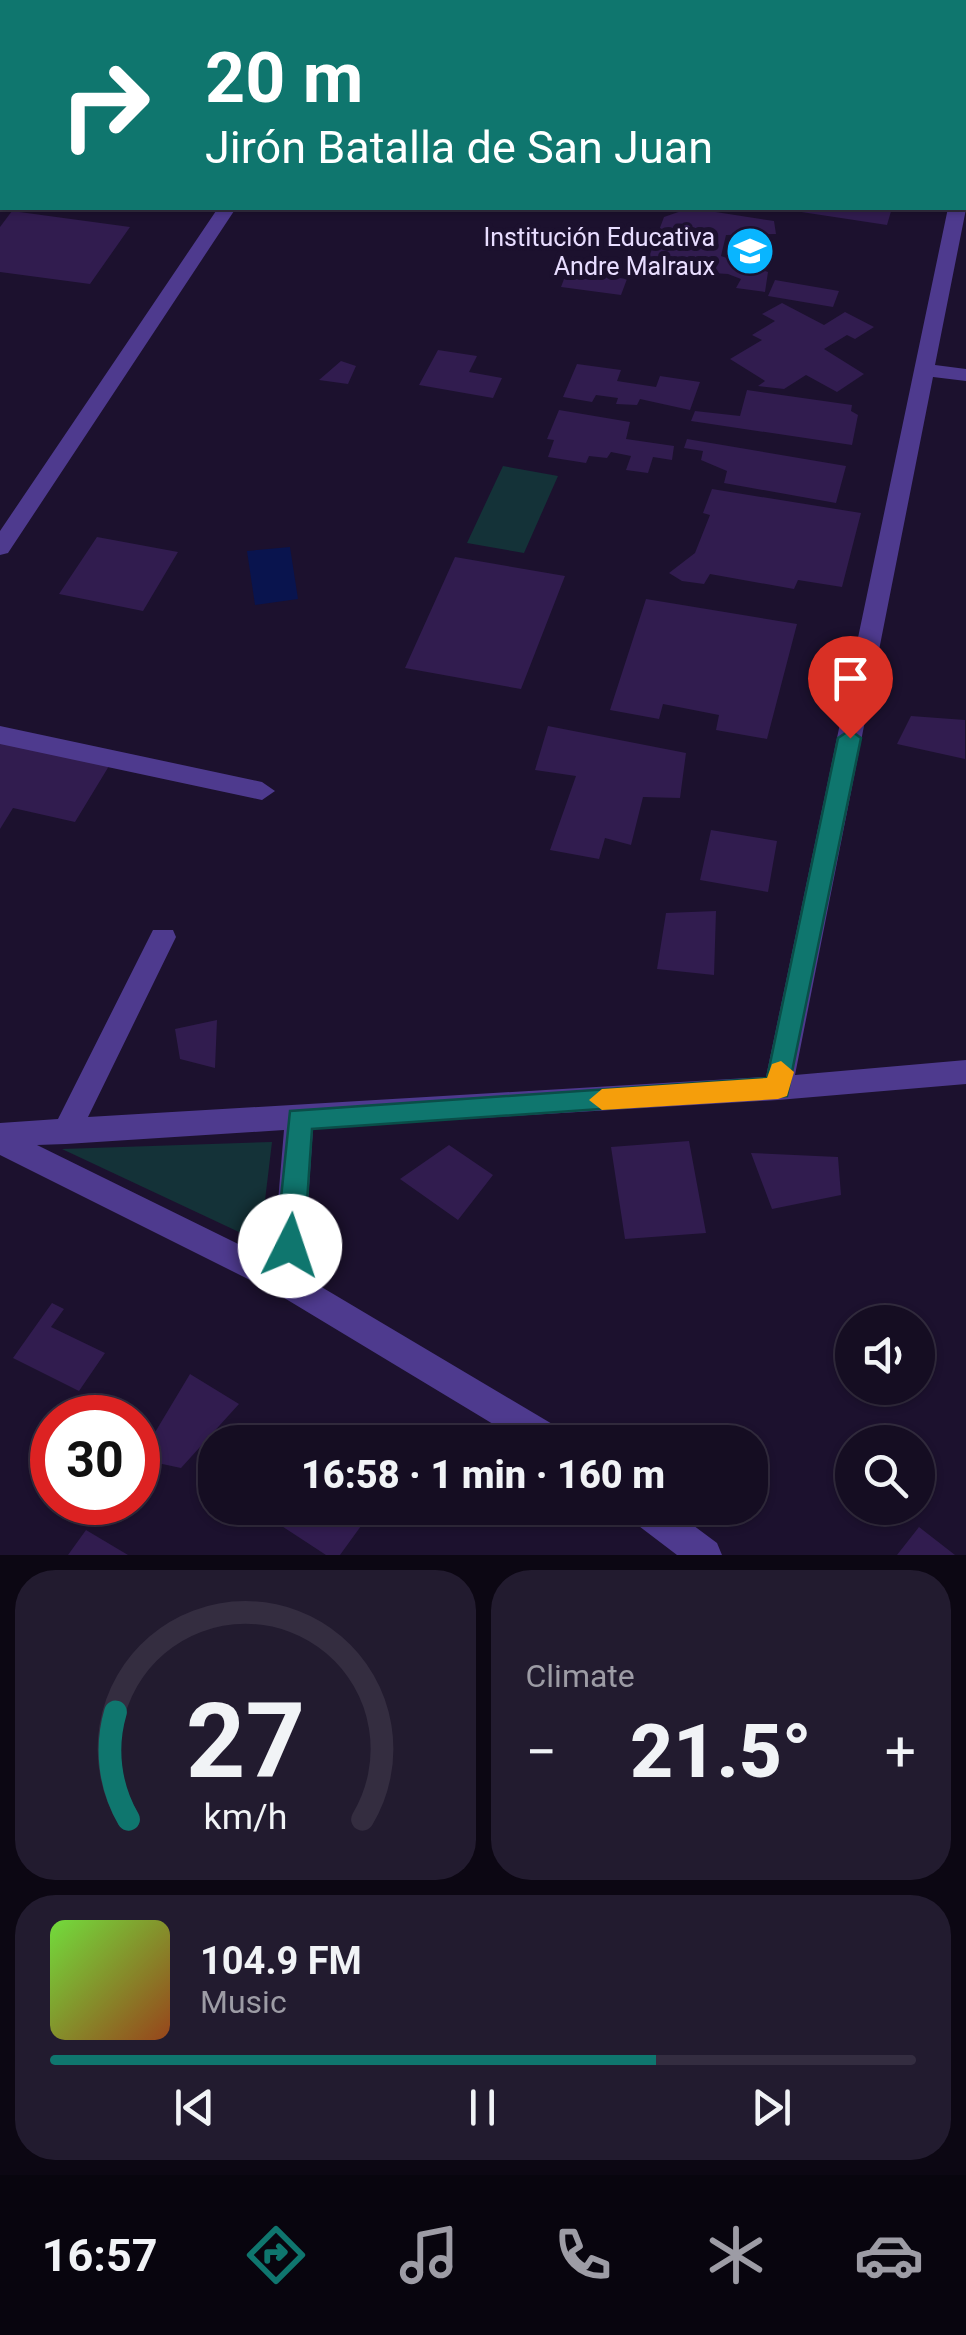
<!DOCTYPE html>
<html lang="en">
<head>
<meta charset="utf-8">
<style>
  body { margin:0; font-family:Roboto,sans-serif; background:#221b2f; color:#f1f3f6; height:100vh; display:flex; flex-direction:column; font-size:38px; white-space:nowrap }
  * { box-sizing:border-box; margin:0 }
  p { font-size:32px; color:#9d9ca5 }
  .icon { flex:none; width:55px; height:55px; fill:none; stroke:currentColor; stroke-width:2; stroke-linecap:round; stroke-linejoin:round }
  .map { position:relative; height:1555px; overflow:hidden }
  .details { display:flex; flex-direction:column; gap:15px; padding:15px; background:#0c0713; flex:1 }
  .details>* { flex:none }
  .banner { position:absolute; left:0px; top:0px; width:968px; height:210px; box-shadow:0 2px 8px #0004,0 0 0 2px #342d40; background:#0f766e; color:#fff; overflow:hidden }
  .tools { position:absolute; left:835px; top:1305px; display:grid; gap:20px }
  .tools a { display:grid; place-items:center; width:100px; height:100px; border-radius:50%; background:#150d22; box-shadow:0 2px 8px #0004,0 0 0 2px #342d40; font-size:50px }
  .speed { position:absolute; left:30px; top:1395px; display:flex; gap:20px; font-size:50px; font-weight:700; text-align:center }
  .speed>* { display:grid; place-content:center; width:130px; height:130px; border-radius:50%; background:#150d22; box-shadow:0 2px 8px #0004,0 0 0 2px #342d40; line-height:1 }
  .speed .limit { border:15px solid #d22; background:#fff; color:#111 }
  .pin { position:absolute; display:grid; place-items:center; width:85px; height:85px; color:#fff; margin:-102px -42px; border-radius:50% 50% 50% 0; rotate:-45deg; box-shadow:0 0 10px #0007 }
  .pin .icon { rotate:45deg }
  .me { position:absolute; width:110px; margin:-55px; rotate:4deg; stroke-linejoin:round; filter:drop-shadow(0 0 8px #0008) }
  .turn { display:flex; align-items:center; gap:35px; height:210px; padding:0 40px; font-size:45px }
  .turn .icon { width:130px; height:130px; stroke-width:2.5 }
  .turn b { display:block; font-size:70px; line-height:85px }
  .big { font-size:75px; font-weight:800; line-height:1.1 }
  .details .widget { flex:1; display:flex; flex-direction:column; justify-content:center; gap:15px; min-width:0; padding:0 35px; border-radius:40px; background:#221b2f }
  .details .dial { align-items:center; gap:0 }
  .dial svg { height:260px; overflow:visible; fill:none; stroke:#342d40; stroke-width:7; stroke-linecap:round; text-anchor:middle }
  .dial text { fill:#f1f3f6; stroke:none }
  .song { display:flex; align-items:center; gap:30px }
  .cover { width:120px; height:120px; border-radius:15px; background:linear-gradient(135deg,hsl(100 70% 55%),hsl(20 70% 35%)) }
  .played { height:10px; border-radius:5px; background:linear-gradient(90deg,#0f766e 70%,#342d40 70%) }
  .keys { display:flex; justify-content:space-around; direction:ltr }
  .heat { display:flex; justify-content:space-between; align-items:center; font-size:55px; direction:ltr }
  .details .tiles { flex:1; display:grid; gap:15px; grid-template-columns:1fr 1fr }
  .widget:last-child { grid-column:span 2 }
  .trip { position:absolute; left:198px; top:1425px; width:570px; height:100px; border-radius:40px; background:#150d22; box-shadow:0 2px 8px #0004,0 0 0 2px #342d40; font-weight:800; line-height:100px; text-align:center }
  .menu { display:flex; height:160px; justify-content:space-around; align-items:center; background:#08050e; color:#9d9ca5 }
  .menu .icon { width:70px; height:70px }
  .menu .on { color:#0f766e }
  .menu b { font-size:45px; color:#f1f3f6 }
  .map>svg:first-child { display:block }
  .green { fill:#143238 }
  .water { fill:#09144e }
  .building { fill:#311c4f }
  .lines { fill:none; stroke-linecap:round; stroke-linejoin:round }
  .minor { fill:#4e3a8e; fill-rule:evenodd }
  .route { fill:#0f766e; stroke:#0a4d48; stroke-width:2.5 }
  .slow { fill:#f59e0b }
  .labels { text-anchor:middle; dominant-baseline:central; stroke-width:10; stroke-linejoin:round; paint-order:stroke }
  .far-poi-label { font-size:25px; fill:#e8ddff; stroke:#1c112e; text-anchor:end }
</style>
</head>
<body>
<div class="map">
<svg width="966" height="1555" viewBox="0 0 966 1555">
  <rect width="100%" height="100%" fill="#1c112e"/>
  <path class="green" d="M 503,466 L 558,476 L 524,553 L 467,543 Z
    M 272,1142 L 260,1242 L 62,1149 Z"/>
  <path class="water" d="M 290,547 L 298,599 L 255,605 L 247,551 Z"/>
  <path class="building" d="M 690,208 L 774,221 L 776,234 L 726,235 L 721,256 L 768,272 L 765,292 L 736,288 L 741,279 L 728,274 L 665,270 L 662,256 L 649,257 L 664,217 Z
    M 775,208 L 892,208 L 887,225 Z
    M 12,211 L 130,227 L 90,284 L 0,272 L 0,227 Z
    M 567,271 L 627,279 L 621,295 L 561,287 Z
    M 775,280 L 839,291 L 833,307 L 768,296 Z
    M 782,303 L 824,325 L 845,312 L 874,327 L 855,339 L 847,335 L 824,349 L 864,374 L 837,392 L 806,375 L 784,389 L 758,386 L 765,381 L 730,359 L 762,340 L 752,335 L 775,321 L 762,314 Z
    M 438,350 L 477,356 L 469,372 L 502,378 L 493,398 L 419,385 Z
    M 341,361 L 356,366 L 348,384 L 319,380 Z
    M 577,364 L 621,370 L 617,381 L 656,387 L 660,376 L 700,382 L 690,410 L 640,399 L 637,405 L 616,404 L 618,398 L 596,395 L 592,402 L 563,397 Z
    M 747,390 L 852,405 L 851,411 L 858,415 L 852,445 L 691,421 L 695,411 L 740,416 Z
    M 559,410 L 630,422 L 626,439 L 674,446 L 672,460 L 653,457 L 648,473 L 626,470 L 631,456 L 611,452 L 607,458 L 589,456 L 586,463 L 548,457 L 554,440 L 547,439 Z
    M 687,439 L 846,466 L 836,503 L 724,483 L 727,471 L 701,460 L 703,451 L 684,448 Z
    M 712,489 L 861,513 L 842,587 L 798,580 L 794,589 L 710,574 L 704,584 L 682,581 L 669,573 L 695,553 L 710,515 L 703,513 Z
    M 97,537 L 178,552 L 143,611 L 59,594 Z
    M 455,557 L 565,576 L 521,689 L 405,668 Z
    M 646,599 L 797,624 L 767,739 L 716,730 L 719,715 L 663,704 L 659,719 L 610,710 Z
    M 911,716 L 965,720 L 965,759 L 897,744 Z
    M 548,726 L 686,753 L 680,798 L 643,797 L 631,845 L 605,838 L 599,859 L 550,850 L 576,776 L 535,770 Z
    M 0,742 L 109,766 L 75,822 L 13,808 L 0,829 Z
    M 711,830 L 777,841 L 768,892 L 700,880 Z
    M 716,911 L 714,975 L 657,969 L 666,913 Z
    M 217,1020 L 215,1068 L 180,1059 L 175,1029 Z
    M 689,1141 L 706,1233 L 625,1239 L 611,1147 Z
    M 449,1145 L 493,1175 L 458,1220 L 400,1179 Z
    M 751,1153 L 838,1157 L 841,1195 L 772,1209 Z
    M 52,1303 L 64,1309 L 51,1327 L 105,1353 L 79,1391 L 13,1358 Z
    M 190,1374 L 239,1404 L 181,1468 L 139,1459 Z
    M 280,1508 L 374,1508 L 340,1555 L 326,1555 L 271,1519 Z
    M 919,1527 L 955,1555 L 897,1555 Z
    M 86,1530 L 128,1555 L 68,1555 Z"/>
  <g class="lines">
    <path class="minor" d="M 807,0 L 846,0 L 847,2 L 809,2 Z
      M 965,11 L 966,11 L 966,21 L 965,21 Z
      M 966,155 L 966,170 L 965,170 L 965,155 Z
      M 965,206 L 966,209 L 935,365 L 966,369 L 966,381 L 933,377 L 795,1075 L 966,1060 L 966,1084 L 778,1100 L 313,1128 L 303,1276 L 564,1431 L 568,1442 L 523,1442 L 276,1293 L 0,1155 L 0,1123 L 58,1119 L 153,930 L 173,930 L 176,937 L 88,1117 L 766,1077 L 948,208 ZM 284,1130 L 273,1261 L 37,1145 L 66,1144 Z
      M 218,208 L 236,208 L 8,553 L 0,555 L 0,531 Z
      M 0,726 L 262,782 L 275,791 L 262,800 L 0,744 Z
      M 626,1508 L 670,1508 L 717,1543 L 722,1555 L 677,1555 L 631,1520 Z"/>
  </g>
  <path class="route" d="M 850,730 L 861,738 L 787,1096 L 312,1129 L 304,1246 L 300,1255 L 290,1259 L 280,1255 L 276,1246 L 290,1111 L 767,1078 L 838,738 Z"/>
  <path class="slow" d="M 781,1061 L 794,1072 L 787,1096 L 778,1099 L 602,1110 L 589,1100 L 602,1089 L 767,1078 L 772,1064 Z"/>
  <defs>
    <g id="school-disc" transform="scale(2.5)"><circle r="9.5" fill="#09b5ff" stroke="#1c112e"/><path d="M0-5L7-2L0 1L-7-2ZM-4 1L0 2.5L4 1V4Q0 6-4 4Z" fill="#fff"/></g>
  </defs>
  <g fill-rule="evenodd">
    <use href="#school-disc" x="750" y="251"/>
  </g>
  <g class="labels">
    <g class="far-poi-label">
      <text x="715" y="237">Institución Educativa<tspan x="715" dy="29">Andre Malraux</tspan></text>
    </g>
  </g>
</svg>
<div class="tools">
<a><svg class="icon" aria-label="sound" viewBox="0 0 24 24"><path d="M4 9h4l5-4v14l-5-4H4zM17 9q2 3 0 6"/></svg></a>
<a><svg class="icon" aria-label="search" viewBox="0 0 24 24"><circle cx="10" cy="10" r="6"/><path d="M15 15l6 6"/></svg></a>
</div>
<div class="speed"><div class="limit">30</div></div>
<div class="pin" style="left:850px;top:738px;background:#d93025"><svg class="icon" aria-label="arrive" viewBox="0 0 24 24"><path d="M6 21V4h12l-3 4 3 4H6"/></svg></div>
<svg class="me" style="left:290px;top:1246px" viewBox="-20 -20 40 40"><circle r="19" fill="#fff"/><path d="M0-13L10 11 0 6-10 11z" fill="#0f766e"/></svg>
<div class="trip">16:58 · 1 min · 160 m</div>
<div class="banner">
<div class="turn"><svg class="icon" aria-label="right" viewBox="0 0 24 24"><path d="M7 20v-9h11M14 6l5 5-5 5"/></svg><div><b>20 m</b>Jirón Batalla de San Juan</div></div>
</div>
</div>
<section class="details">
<div class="tiles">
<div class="widget dial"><svg viewBox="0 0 100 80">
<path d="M14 69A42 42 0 1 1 86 69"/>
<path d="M14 69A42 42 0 0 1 10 36" stroke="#0f766e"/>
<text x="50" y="56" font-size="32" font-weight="700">27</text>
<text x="50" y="72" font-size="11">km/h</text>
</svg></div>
<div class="widget"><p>Climate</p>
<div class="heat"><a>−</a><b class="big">21.5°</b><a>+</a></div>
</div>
<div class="widget">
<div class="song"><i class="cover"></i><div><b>104.9 FM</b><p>Music</p></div></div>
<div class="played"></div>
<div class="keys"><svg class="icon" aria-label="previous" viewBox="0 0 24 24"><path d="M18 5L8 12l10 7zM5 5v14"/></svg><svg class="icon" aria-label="pause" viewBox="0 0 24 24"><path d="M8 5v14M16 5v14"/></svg><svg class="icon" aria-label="next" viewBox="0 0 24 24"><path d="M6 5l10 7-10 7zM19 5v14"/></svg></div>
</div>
</div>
</section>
<nav class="menu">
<b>16:57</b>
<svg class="icon on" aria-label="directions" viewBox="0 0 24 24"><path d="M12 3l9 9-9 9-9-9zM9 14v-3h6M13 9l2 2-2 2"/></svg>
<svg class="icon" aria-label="music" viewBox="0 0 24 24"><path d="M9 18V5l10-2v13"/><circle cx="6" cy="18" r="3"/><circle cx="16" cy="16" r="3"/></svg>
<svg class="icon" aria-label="phone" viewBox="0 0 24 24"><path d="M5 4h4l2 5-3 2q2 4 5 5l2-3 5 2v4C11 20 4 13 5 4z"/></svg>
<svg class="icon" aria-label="climate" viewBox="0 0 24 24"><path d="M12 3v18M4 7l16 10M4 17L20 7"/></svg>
<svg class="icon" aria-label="car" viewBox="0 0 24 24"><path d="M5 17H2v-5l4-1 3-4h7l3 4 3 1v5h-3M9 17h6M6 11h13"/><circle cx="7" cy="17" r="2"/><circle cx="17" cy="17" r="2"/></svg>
</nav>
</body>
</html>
